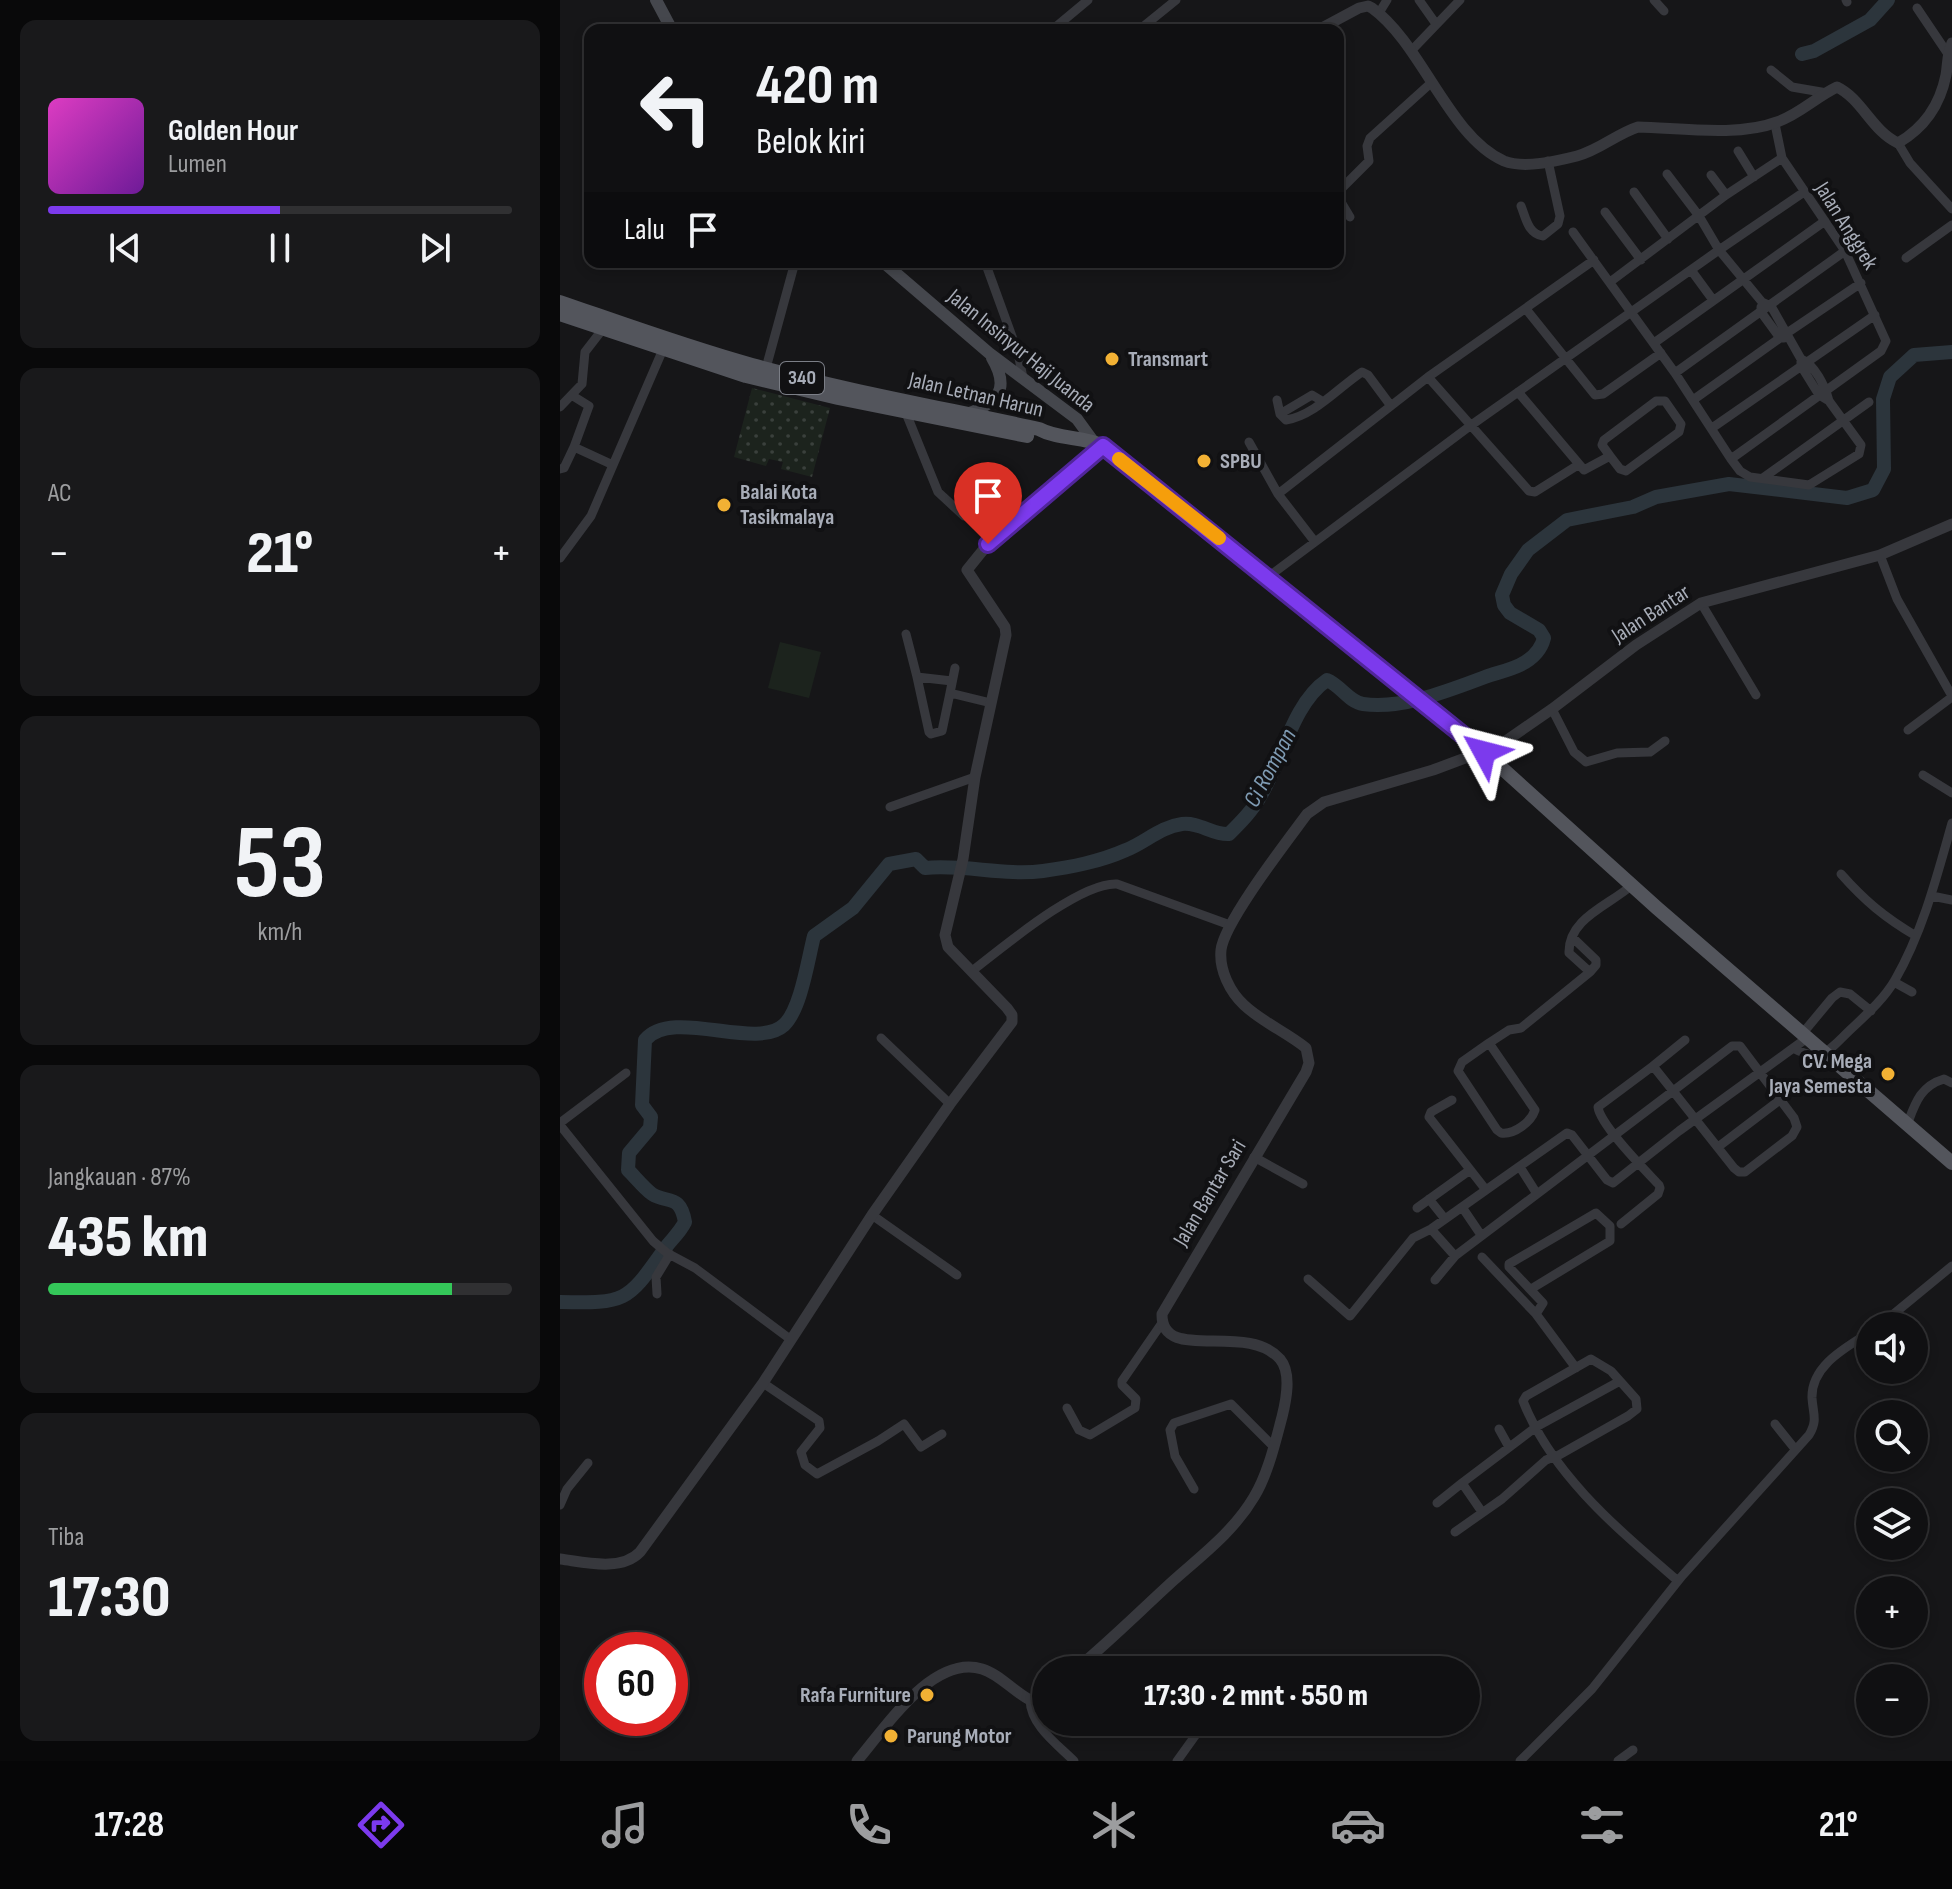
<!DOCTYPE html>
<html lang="id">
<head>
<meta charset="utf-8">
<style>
  body { margin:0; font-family:"Sofia Sans Condensed",sans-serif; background:#19191b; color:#f1f3f6; height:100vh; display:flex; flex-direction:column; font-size:30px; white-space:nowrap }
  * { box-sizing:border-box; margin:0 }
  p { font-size:26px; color:#9c9d9f }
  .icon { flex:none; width:44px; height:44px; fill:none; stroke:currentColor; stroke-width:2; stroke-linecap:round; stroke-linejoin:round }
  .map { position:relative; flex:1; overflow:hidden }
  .panel { display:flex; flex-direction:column; gap:20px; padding:20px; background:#09090a; width:560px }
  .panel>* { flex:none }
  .top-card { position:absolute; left:24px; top:24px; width:760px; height:244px; border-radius:16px; box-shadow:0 4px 12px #0003,0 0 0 2px #303032; background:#101012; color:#f1f3f6; overflow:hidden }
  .buttons { position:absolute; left:1296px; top:1312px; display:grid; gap:16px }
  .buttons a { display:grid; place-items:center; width:72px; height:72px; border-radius:50%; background:#101012; box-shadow:0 4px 12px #0003,0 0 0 2px #303032; font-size:40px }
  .speed { position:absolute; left:24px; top:1632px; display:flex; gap:16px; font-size:40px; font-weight:700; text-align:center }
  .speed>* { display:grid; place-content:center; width:104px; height:104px; border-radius:50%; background:#101012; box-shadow:0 4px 12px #0003,0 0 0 2px #303032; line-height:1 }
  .speed .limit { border:12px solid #d22; background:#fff; color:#111 }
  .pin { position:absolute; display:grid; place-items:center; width:68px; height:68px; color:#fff; margin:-82px -34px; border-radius:50% 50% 50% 0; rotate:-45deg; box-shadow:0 0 8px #0007 }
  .pin .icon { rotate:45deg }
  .me { position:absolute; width:88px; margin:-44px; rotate:308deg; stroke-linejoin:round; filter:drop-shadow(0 0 6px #0008) }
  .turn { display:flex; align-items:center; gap:28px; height:168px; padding:0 40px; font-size:36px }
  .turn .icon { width:104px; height:104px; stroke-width:2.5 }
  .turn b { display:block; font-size:56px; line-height:68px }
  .then { display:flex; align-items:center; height:76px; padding:0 40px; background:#0003; gap:16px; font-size:30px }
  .big { font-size:60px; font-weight:800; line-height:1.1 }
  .panel .widget { flex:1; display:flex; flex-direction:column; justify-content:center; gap:12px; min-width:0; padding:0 28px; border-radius:16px; background:#19191b }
  .panel .dial { align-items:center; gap:0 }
  .dial b { font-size:104px; line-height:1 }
  .song { display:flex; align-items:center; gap:24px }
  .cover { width:96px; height:96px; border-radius:12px; background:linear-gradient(135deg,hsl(310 70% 55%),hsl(280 70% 35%)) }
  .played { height:8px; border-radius:4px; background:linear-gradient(90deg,#7c3aed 50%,#303032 50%) }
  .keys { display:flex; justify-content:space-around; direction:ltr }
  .heat { display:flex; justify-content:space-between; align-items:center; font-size:44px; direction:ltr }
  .charge { height:12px; border-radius:6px; background:linear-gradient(90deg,#34c759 87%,#303032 0) }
  .trip { position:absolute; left:472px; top:1656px; width:448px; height:80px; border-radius:40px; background:#101012; box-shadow:0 4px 12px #0003,0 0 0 2px #303032; font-weight:800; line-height:80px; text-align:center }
  .menu { display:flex; height:128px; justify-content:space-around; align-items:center; background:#060607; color:#9c9d9f }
  .menu .icon { width:56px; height:56px }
  .menu .current { color:#7c3aed }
  .menu b { font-size:36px; color:#f1f3f6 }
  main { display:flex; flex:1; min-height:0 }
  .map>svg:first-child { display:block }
  .grass { fill:url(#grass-dots) }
  .park { fill:#1c231d }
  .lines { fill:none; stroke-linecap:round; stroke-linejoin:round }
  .river { stroke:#2c353c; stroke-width:14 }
  .minor { stroke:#37383d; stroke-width:9 }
  .tertiary { stroke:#37383d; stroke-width:11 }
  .secondary { stroke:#45474d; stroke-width:12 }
  .primary { stroke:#53555c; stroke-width:14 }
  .route-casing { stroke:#51269a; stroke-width:20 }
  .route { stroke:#7c3aed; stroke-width:14 }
  .slow { stroke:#f59e0b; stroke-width:14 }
  .poi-dot { fill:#f2b134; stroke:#111113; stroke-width:3 }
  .labels { text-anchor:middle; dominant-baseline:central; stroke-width:8; stroke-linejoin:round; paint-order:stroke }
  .shield { fill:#111113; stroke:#7b7e86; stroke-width:2 }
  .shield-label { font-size:20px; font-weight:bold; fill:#a8adb8 }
  .street-label { font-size:22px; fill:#a8adb8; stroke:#111113 }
  .poi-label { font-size:22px; font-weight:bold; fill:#a8adb8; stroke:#111113; text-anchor:start }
  .water-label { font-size:24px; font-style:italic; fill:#7f9bb3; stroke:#111113 }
</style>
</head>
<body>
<main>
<section class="panel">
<div class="widget">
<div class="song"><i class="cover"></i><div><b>Golden Hour</b><p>Lumen</p></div></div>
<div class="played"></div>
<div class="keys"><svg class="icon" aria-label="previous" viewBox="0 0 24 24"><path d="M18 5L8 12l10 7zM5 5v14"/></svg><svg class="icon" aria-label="pause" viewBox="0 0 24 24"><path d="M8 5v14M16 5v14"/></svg><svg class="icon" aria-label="next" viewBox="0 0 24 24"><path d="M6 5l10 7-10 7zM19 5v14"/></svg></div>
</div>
<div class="widget"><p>AC</p>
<div class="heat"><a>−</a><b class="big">21°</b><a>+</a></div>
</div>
<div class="widget dial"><b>53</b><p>km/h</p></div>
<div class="widget"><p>Jangkauan · 87%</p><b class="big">435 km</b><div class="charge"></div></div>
<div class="widget"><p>Tiba</p><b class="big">17:30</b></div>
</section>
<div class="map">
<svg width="1392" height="1761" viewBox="0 0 1392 1761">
  <defs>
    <pattern id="grass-dots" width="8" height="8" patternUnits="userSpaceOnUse" patternTransform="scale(2)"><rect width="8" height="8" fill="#1c231d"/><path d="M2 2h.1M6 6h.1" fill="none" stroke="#3a403c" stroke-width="1.8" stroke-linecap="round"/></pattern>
  </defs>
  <rect width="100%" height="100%" fill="#161618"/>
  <path class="grass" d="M 192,388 L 270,408 L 252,477 L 221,469 L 223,462 L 209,459 L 206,466 L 174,457 Z"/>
  <path class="park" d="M 220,642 L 261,652 L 249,698 L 208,688 Z"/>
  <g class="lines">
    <path class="river" d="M 1242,54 L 1254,51 L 1310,20 L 1328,0
      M 0,1302 C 69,1304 68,1300 106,1247 C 113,1238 120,1232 125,1222 C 120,1193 107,1204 92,1194 C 84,1188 76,1178 68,1170 L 69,1153 L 90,1128 L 91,1117 L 82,1105 L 85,1040 C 112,1007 196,1051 224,1025 C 241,1009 248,959 254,936 L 293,908 L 329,864 L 356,859 L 365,868 C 404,864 444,876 483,871 C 511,867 539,862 566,850 C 586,842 600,827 622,824 C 640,822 652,835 669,834 C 681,822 693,810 701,795 C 722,760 733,703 767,680 C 780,685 789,702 803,704 C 841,710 890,690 925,677 C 936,673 950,670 960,665 C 972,659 981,650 984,638 L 979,630 L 950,613 L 944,605 L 942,595 L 951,574 L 968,550 L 1007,520 L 1073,507 L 1096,497 L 1169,484 L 1287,498 L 1313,490 L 1324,469 L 1323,399 L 1330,377 L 1354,355 L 1392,352"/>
    <path class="minor" d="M 859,0 L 876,24
      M 1094,0 L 1104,11
      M 1286,0 L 1287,2
      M 1357,8 L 1388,54
      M 819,13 L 827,0
      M 492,30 L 528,0
      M 579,30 L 616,0
      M 852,50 L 900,0
      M 1211,70 L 1232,87 L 1267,93
      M 1215,124 L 1222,158 L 1285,251 L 1326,341 L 1321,351 L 1171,459 L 1115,373 L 1285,251
      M 1338,143 L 1350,163 L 1392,209
      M 1178,151 L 1194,177
      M 1151,175 L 1166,195
      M 778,192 L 809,161 L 807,146 L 810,138 L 872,82
      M 1074,192 L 1108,239
      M 1244,192 L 1159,250 L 1202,302 L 1211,306 L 1241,359 C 1255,365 1265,386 1269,401
      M 778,197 L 790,217
      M 961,206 C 966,218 968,234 983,236 L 998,224 L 1000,216 L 988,161
      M 1045,212 L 1081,260
      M 1013,232 L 1115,373
      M 1346,258 L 1392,225
      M 425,262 L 458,353 L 463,378
      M 1131,270 L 1153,300
      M 1050,282 L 1166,195 L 1222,158
      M 1201,307 L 1201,312 L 1220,338 L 1224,338
      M 966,309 L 1035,395 L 1043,394 L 1101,353
      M 1227,333 L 1301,283
      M 1094,343 L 1265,221
      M 206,368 L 235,262
      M 868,377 L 1034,260
      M 958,392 L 1024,470 L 1050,456 L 1060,469 L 1066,471 L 1119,432 L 1121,424 L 1105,401 L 1096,401 L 1044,440 L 1042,445 L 1050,456
      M 13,396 L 29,406 L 14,447
      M 717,400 L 720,414 L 726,420 C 754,416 779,387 802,372 L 808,375 L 831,406
      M 1133,400 L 1220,338
      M 0,407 L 22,384 L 25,352 L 42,330
      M 346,413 L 378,492 L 404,516
      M 720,414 L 752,395 L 762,401
      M 1152,428 L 1315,315
      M 689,442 L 718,494 L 755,542 L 910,426 L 1159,250 L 1139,216 L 1107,174
      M 1171,459 L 1180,471 L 1190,477 L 1249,485 L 1299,454 L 1301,445 L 1269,401 L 1259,395 L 1241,366 L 1241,359
      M 0,469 L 4,468 L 14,447 L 53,465
      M 1203,478 L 1309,402
      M 718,494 L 868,377 L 969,491 L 975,492 L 1018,465
      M 1320,555 L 1337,599 L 1392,696
      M 0,558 L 31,516 L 104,347
      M 708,577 L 755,542
      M 1141,603 L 1196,695
      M 346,634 L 357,677 L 392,681
      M 395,668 L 390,693 L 431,703
      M 357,677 L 369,732 L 371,734 L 382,731 L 390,693
      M 992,709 L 1014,752 L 1026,762 L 1057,753 L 1090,752 L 1105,741
      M 1348,730 L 1392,697
      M 1363,775 L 1392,793
      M 330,807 L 415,777
      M 1281,874 C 1305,901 1324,917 1356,936
      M 1372,896 L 1392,900
      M 1012,937 L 1036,960 L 1036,965 L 1030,972
      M 412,971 C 443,947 520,882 557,884 L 670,925
      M 1334,982 L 1352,992
      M 1242,1034 L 1272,998 L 1280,992 L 1290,994 L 1311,1011
      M 321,1038 L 390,1104
      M 929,1043 L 902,1062 L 898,1071 L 937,1130 L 941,1133 C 954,1135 971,1122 975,1110 L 929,1043 L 949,1030 L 961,1028 L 1030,972 L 1009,953 C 1008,918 1050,905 1072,885
      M 1233,1048 C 1262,1064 1269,1050 1290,1030 C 1306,1015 1324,999 1335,980 C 1363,931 1377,876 1392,823
      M 1093,1066 L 1125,1040
      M 892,1100 L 871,1112 L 869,1117 L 926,1190 L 1007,1133 L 1012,1135 L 1047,1180 L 1053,1183 L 1119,1131 L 1247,1038
      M 0,1123 L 66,1073
      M 0,1125 L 93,1241 L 107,1253 L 135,1268 L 230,1339
      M 1347,1125 C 1355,1104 1360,1086 1384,1079 L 1392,1083
      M 1158,1147 L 1221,1099
      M 694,1157 L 743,1184
      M 960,1167 L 977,1194
      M 869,1199 L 885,1219
      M 857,1208 L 910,1170
      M 312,1215 L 397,1275
      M 871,1229 L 895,1256 L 1113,1091 L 1174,1168 L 1179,1172 L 1185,1172 L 1232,1136 L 1237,1127 L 1234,1118 L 1180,1046 L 1172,1046 L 1113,1091 L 1093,1066 L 1038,1107 C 1040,1125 1085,1170 1099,1185 L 1100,1188 L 1098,1194 L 1061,1224
      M 921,1235 L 902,1207 L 926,1190
      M 922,1257 L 976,1314
      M 748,1279 L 790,1316 L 853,1238 L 871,1229 L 902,1207
      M 875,1280 L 895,1256
      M 971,1289 L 1050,1241 L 1050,1226 L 1036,1213 L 949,1264 L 949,1267 L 983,1303 L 976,1314 L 1016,1368
      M 97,1294 L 96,1277 L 110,1254
      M 1319,1326 L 1392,1266
      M 203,1383 L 259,1421 L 260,1428 L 241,1452 L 245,1465 L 257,1474 L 318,1441 L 344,1424 L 361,1447 L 382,1434
      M 507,1408 L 519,1430 L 530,1435 L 575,1408 L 576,1399 L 562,1385 L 562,1381 L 602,1323
      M 1215,1424 L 1235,1449
      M 939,1429 L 949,1447
      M 634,1489 L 615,1456 L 610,1430 L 614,1423 L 671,1404 L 714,1447
      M 877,1503 L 902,1483
      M 0,1505 L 7,1489 L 28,1463
      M 922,1512 L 902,1483 L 976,1427 L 1060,1381
      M 895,1532 L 942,1499 L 986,1460 L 999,1455 L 1068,1416 L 1077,1409 L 1076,1399 L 1051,1371 L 1031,1359 L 966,1396 L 963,1401 C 992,1475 1059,1530 1118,1581
      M 470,1700 C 471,1726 497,1744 514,1761
      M 617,1761 L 645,1722
      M 960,1761 L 1032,1689 L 1122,1576 L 1249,1435 C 1258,1420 1253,1414 1252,1398 C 1251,1365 1287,1347 1310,1332
      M 1058,1761 L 1073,1750"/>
    <path class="tertiary" d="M 758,30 L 799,8 L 808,6 L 812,8 C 862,44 889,137 944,161 C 964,169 997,161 1017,156 C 1040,150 1056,134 1078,127 C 1120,128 1178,137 1217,122 C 1240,114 1256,97 1277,87 C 1302,99 1312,131 1338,143 C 1364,128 1380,105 1386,75 C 1388,64 1387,54 1392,43
      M 0,1559 C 24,1562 61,1572 80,1552 L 203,1383 L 312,1215 L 390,1104 L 452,1022 L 452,1015 L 447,1008 L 388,947 L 385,935 L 403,859 L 415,777 L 446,635 L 445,627 L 407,570 L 428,544 L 543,446
      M 515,1670 C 549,1642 581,1610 614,1580 C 642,1555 674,1531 694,1497 C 708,1474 715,1443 722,1417 C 726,1401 732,1373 720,1359 C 686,1321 601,1364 602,1314 L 746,1072 L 749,1063 L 746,1048 C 726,1032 702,1022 684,1005 C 670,992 659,970 661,950 C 664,922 728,840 747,814 L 764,802 L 873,770 L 940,745 L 992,709 L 1076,645 L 1141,603 L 1320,555 L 1392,524
      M 297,1761 C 325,1728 373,1654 422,1669 C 439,1674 453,1691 470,1700 L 481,1698 L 486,1694"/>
    <path class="secondary" d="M 96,0 L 112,30
      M 323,262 L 429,353 L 517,419 L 533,441
      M 407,414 C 437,403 451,390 432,358"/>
    <path class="primary" d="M 0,302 C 64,324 127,347 192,365 C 287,391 383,408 479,429 C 499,440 523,436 543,446 L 924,752 L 1097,908 L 1392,1163
      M 0,314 L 186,376 L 278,398 L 467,436"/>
  </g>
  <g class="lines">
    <g class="route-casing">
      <path id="route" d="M 428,544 L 543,446 L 924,752"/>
    </g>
    <use href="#route" class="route"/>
    <path class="slow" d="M 559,459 L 659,538"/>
  </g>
  <g class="poi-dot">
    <circle cx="552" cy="359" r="8"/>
    <circle cx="644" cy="461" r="8"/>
    <circle cx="164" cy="505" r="8"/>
    <circle cx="1328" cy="1074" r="8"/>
    <circle cx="367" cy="1695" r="8"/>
    <circle cx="331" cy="1736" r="8"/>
  </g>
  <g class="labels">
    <rect class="shield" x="220" y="362" width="44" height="32" rx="6"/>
    <g class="shield-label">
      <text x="242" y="378">340</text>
    </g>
    <g class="street-label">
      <text transform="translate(1286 226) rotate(58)">Jalan Anggrek</text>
      <text transform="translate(461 351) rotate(39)">Jalan Insinyur Haji Juanda</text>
      <text transform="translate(416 395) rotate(13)">Jalan Letnan Harun</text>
      <text transform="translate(1091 614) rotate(-33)">Jalan Bantar</text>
      <text transform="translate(650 1193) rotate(-59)">Jalan Bantar Sari</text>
    </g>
    <g class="poi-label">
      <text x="568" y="359">Transmart</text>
      <text x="660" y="461">SPBU</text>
      <text x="180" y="492">Balai Kota<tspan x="180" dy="25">Tasikmalaya</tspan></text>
      <text x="1312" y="1061" text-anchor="end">CV. Mega<tspan x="1312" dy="25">Jaya Semesta</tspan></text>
      <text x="351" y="1695" text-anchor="end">Rafa Furniture</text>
      <text x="347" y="1736">Parung Motor</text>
    </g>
    <g class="water-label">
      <text transform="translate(710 768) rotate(-62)">Ci Rompan</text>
    </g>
  </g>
</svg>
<div class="buttons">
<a><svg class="icon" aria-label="sound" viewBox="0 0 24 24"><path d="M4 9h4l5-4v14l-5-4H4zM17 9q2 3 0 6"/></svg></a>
<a><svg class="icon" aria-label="search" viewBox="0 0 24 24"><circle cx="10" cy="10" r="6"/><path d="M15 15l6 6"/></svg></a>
<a><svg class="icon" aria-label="layers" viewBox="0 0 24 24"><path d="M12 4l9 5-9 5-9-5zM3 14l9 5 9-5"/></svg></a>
<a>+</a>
<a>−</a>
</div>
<div class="speed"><div class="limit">60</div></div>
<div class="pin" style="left:428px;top:544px;background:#d93025"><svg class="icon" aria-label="arrive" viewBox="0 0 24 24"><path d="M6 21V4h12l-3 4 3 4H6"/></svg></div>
<svg class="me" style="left:924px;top:752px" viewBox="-20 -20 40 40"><path d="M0-17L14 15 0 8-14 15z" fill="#7c3aed" stroke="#fff" stroke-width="4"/></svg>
<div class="trip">17:30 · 2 mnt · 550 m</div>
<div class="top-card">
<div class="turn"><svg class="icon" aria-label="left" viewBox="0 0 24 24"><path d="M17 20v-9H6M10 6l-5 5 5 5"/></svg><div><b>420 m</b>Belok kiri</div></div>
<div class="then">Lalu<svg class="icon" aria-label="arrive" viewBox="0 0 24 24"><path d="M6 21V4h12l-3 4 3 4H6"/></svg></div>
</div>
</div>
</main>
<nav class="menu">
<b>17:28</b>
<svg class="icon current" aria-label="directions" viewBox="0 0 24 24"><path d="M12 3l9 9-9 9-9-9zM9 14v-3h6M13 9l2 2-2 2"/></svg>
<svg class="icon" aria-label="music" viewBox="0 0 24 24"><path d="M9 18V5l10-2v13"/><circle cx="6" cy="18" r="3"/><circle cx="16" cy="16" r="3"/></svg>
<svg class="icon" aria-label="phone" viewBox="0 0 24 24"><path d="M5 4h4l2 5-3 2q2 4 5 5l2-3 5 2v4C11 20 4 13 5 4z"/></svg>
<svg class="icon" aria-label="climate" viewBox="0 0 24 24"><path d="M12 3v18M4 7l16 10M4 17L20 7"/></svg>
<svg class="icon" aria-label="car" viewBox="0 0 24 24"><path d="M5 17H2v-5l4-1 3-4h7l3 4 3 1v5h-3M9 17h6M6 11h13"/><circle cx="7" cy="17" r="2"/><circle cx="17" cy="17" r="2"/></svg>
<svg class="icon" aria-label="filters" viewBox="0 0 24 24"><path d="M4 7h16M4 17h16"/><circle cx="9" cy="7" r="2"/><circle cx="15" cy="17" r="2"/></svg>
<b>21°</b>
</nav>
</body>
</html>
